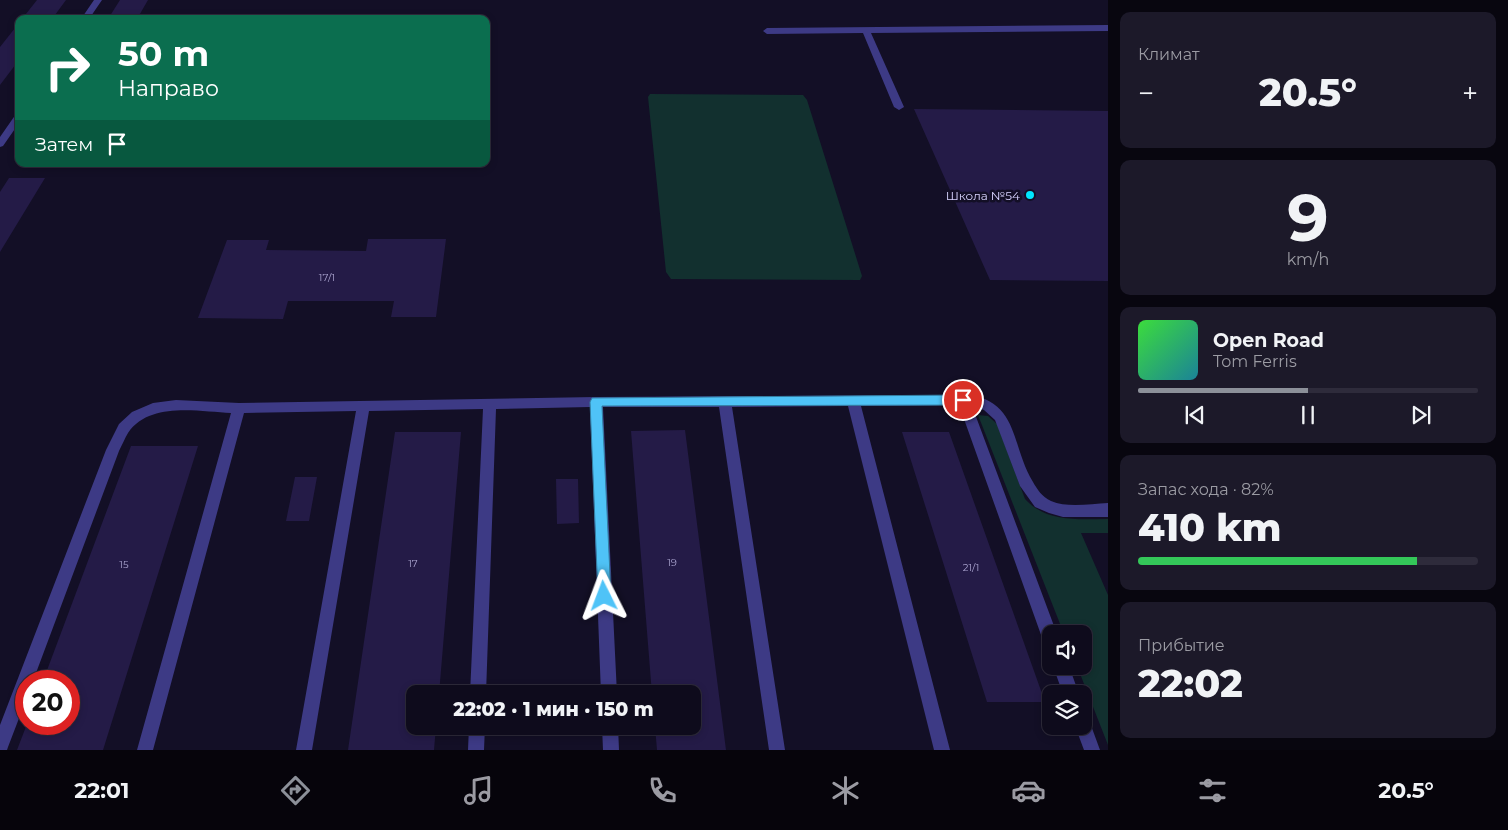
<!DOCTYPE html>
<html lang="ru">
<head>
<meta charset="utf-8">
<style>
  body { margin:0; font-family:Montserrat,sans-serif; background:#1c1929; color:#f1f3f6; height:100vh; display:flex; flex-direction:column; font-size:19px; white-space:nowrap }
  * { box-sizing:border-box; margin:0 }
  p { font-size:16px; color:#9b9ba3 }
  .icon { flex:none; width:28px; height:28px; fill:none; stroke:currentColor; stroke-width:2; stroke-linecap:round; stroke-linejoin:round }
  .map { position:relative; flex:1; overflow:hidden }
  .details { display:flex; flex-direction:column; gap:12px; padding:12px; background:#08060f; width:400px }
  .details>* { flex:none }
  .guide { position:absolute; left:15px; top:15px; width:475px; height:152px; border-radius:10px; box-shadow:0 2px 8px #0003,0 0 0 1px #2e2b3b; background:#0b6e4f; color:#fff; overflow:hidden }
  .buttons { position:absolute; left:1042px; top:625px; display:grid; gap:10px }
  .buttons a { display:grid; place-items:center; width:50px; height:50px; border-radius:10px; background:#0e0b1c; box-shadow:0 2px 8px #0003,0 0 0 1px #2e2b3b; font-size:25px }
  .speed { position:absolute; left:15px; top:670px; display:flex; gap:10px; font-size:25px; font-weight:700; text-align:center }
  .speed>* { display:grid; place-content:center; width:65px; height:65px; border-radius:50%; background:#0e0b1c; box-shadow:0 2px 8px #0003,0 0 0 1px #2e2b3b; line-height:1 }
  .speed .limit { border:8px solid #d22; background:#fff; color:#111 }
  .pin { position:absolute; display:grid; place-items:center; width:42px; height:42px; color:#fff; margin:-21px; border:2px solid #fff; border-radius:50%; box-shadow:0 1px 5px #0007 }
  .me { position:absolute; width:55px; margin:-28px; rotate:357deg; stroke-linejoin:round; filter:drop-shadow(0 0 4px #0008) }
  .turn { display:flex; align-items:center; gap:18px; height:105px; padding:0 20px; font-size:22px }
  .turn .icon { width:65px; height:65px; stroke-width:2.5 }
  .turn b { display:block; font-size:35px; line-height:42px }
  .then { display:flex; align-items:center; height:48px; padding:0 20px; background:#0003; gap:10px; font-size:19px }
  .big { font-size:38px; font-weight:800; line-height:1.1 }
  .details .tile { flex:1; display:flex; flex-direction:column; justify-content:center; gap:8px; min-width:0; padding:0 18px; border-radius:10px; background:#1c1929 }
  .details .dial { align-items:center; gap:0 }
  .dial b { font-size:65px; line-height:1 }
  .song { display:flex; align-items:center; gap:15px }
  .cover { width:60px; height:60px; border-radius:8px; background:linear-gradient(135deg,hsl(120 70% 55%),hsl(190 70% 35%)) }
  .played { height:5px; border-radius:2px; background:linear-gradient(90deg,#8c9099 50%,#2e2b3b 50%) }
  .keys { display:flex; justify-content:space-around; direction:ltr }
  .heat { display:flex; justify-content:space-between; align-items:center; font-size:28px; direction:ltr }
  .charge { height:8px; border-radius:4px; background:linear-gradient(90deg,#34c759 82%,#2e2b3b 0) }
  .trip { position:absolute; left:406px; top:685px; width:295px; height:50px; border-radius:10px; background:#0e0b1c; box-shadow:0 2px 8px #0003,0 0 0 1px #2e2b3b; font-weight:800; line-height:50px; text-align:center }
  .tab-bar { display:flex; height:80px; justify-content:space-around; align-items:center; background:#06040b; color:#9b9ba3 }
  .tab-bar .icon { width:35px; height:35px }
  .tab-bar .active { color:#8c9099 }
  .tab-bar b { font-size:22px; color:#f1f3f6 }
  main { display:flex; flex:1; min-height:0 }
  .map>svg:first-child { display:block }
  .green { fill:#12302f }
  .building { fill:#241b47 }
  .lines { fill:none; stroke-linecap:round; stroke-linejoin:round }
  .lane { fill:#3d3a85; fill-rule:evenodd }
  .street { fill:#3d3a85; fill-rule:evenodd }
  .route { fill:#4fc3f7; stroke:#337fa1 }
  .poi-dot { fill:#00e5ff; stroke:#130f26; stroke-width:2 }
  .labels { text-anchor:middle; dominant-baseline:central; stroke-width:5; stroke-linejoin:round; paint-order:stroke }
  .number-label { font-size:10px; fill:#aca6d1 }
  .poi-label { font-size:12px; fill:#d9d4ff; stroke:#130f26; text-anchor:end }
</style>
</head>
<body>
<main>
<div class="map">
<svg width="1108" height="750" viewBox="0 0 1108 750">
  <rect width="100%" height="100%" fill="#130f26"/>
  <path class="green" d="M 650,94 L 803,95 L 807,100 L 862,276 L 860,280 L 671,279 L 666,272 L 648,97 Z
    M 978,415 L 988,416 L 997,424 L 1025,499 C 1047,523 1078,519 1108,519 L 1108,533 L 1081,533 L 1108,595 L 1108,745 L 1077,666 L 1084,666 L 1084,634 L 1064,634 Z"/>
  <path class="building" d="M 37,0 L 66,0 L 52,19 L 22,19 Z
    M 120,0 L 148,0 L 137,19 L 108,19 Z
    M 19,23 L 19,60 L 0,85 L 0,47 Z
    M 914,109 L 1108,111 L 1108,281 L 990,280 Z
    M 9,178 L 45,178 L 0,252 L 0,192 Z
    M 368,239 L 446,239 L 436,317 L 391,317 L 394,301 L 288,301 L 283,319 L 198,318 L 227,240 L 269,240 L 266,250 L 366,251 Z
    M 685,430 L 726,750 L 657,750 L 655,726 L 692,726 L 692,694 L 652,694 L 631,431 Z
    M 395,432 L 461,432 L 439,694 L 415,694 L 415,726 L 436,726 L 434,750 L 348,750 Z
    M 902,432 L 949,432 L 1045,702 L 987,702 Z
    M 131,446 L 198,446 L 103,750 L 17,750 L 27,724 L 69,724 L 69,681 L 43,681 Z
    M 295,477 L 317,477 L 309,521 L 286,521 Z
    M 556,479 L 578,479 L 579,523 L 557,524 Z"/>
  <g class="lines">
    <path class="lane" d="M 1108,25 L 1108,31 L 871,33 L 904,107 L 899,110 L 894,107 L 863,33 L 767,34 L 763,31 L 767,28 Z
      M 969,395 C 1019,402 1011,446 1033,482 C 1037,489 1042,497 1051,501 C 1067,508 1090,504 1108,503 L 1108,517 L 1063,517 L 1049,513 L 1035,507 L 1020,486 L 995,420 L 984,410 L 972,406 L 1057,634 L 1051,634 L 1051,648 L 1045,646 L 959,405 L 861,406 L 950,750 L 934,750 L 848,406 L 732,407 L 785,750 L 769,750 L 719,407 L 603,407 L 617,694 L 601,694 L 590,407 L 496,409 L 486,694 L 470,694 L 483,409 L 369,411 L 312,750 L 296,750 L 356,411 L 244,413 L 153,750 L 137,750 L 231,413 C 199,412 150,401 128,433 C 125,438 122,445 119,451 L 33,681 L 26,681 L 26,700 L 8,747 L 7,750 L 0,750 L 0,725 L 106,450 L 119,424 L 132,412 L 153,403 L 176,400 L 239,403 L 596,397 Z
      M 1053,666 L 1069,666 L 1079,694 L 1063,694 Z
      M 1084,718 L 1089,720 L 1100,750 L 1084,750 L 1075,726 L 1084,726 Z
      M 469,726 L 485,726 L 484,750 L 468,750 Z
      M 602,726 L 618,726 L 619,750 L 603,750 Z"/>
    <path class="street" d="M 94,0 L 102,0 L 89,19 L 81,19 Z
      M 19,113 L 19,123 L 3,146 L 0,147 L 0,137 L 16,114 Z"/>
  </g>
  <path class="route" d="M 963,395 L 967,396 L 969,400 L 967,403 L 963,405 L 602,406 L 611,596 L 609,601 L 604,603 L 600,601 L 598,596 L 590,402 L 592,398 Z"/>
  <circle class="poi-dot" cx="1030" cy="195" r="5"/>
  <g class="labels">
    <g class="number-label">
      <text x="327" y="277">17/1</text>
      <text x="672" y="562">19</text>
      <text x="413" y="563">17</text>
      <text x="124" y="564">15</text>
      <text x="971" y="567">21/1</text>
    </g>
    <g class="poi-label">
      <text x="1020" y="195">Школа №54</text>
    </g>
  </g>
</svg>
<div class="buttons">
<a><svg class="icon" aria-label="sound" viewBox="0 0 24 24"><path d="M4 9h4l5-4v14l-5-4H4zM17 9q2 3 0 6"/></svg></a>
<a><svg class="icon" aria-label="layers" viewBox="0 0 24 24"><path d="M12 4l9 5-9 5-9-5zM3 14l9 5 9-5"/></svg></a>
</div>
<div class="speed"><div class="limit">20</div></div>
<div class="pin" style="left:963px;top:400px;background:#d93025"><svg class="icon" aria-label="arrive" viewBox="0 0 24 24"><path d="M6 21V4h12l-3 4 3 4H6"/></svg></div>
<svg class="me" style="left:604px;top:596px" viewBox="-20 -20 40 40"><path d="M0-17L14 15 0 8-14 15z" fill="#4fc3f7" stroke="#fff" stroke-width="4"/></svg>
<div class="trip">22:02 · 1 мин · 150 m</div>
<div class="guide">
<div class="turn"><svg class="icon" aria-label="right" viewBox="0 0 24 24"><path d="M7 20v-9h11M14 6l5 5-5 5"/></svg><div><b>50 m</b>Направо</div></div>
<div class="then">Затем<svg class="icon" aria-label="arrive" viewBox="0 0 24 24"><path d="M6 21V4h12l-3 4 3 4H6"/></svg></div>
</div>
</div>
<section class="details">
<div class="tile"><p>Климат</p>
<div class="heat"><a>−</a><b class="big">20.5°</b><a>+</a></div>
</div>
<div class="tile dial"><b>9</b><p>km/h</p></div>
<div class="tile">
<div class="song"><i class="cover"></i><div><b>Open Road</b><p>Tom Ferris</p></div></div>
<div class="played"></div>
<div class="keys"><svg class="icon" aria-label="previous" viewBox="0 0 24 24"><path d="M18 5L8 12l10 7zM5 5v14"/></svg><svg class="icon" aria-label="pause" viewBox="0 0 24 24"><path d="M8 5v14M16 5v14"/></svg><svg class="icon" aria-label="next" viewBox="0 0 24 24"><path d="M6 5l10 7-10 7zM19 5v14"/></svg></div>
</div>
<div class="tile"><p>Запас хода · 82%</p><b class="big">410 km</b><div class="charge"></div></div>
<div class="tile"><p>Прибытие</p><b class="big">22:02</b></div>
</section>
</main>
<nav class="tab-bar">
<b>22:01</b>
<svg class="icon active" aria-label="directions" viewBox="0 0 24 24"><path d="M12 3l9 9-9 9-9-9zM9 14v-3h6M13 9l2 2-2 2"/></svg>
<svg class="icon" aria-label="music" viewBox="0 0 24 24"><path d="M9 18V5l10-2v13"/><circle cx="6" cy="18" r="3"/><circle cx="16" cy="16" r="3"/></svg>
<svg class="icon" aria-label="phone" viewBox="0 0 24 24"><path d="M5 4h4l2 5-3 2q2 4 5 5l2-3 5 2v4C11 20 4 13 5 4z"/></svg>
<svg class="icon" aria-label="climate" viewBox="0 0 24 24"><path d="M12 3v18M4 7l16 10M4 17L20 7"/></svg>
<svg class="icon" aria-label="car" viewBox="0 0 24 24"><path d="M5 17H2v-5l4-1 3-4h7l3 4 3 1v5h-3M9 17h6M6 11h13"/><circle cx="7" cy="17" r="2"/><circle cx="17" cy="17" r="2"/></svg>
<svg class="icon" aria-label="filters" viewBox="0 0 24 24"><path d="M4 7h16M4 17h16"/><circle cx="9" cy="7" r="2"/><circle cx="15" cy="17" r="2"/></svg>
<b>20.5°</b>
</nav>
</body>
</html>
